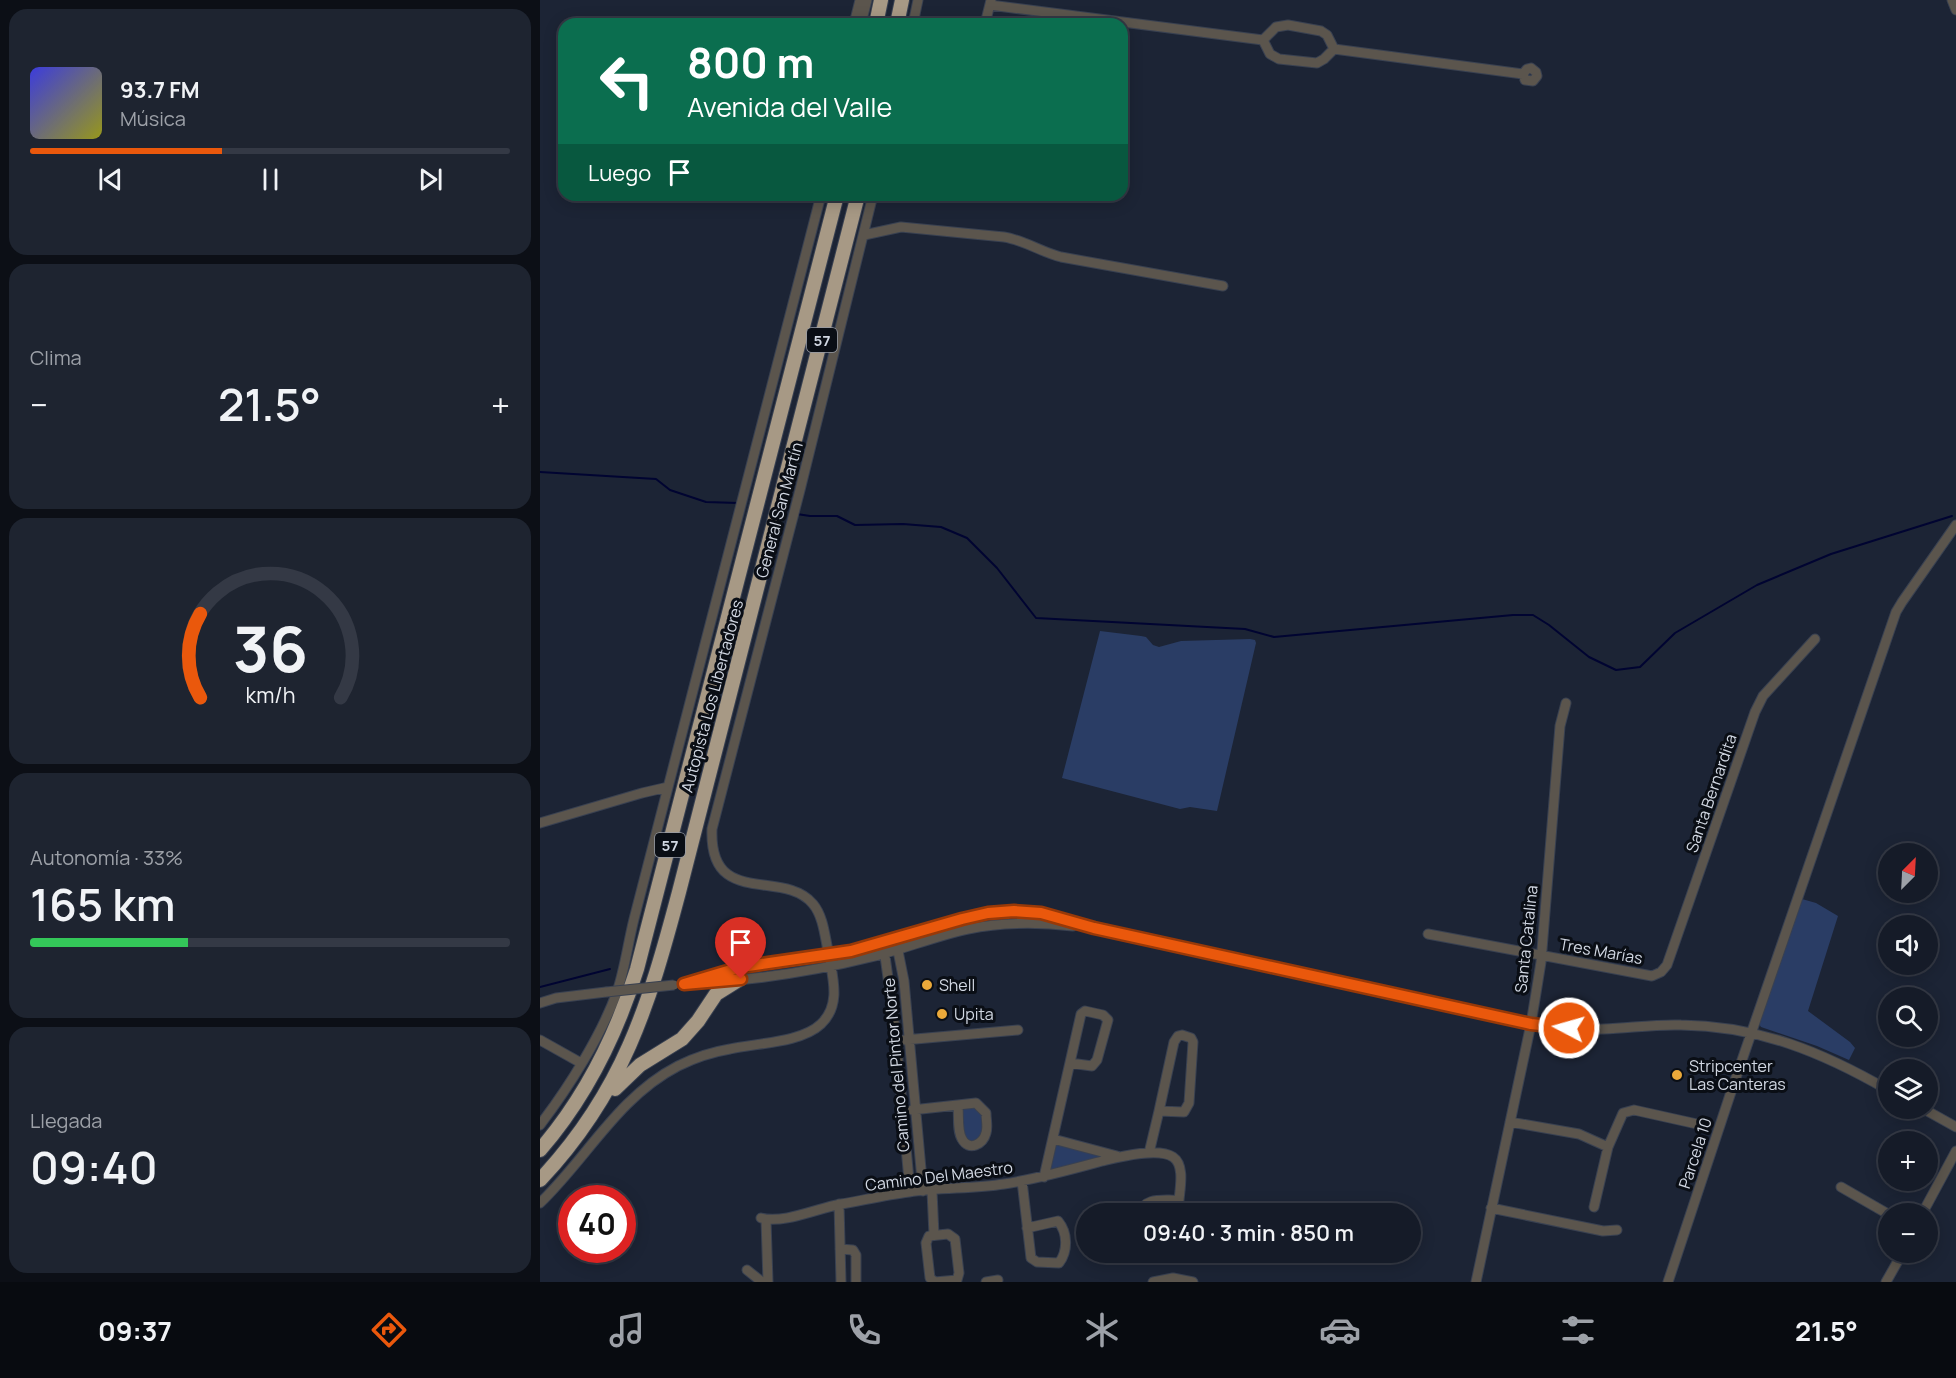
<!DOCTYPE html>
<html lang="es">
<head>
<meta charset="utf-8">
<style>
  body { margin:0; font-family:Manrope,sans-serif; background:#1e2430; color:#f1f3f6; height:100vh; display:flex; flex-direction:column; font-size:22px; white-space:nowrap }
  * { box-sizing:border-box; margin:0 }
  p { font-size:20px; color:#9da1a8 }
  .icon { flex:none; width:33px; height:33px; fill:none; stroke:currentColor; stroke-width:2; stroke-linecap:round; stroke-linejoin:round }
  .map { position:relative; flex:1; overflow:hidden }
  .side { display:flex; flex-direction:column; gap:9px; padding:9px; background:#0c0f16; width:540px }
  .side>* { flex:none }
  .hud { position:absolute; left:18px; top:18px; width:570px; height:183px; border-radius:18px; box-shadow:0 3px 15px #0003,0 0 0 2px #343945; background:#0b6e4f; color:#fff; overflow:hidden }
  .needle { width:39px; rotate:24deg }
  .tools { position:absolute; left:1338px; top:843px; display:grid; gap:12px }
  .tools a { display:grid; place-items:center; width:60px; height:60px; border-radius:50%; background:#151b28; box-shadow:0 3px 15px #0003,0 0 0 2px #343945; font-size:30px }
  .speed { position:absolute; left:18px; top:1185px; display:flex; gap:12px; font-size:30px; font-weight:700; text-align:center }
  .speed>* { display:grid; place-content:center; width:78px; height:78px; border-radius:50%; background:#151b28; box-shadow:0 3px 15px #0003,0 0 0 2px #343945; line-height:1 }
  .speed .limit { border:9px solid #d22; background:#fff; color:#111 }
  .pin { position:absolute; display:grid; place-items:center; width:51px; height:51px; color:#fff; margin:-62px -26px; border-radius:50% 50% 50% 0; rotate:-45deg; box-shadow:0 0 6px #0007 }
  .pin .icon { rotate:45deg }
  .me { position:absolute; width:66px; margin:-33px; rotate:276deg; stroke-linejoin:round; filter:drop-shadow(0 0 4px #0008) }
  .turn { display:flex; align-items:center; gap:21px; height:126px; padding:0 30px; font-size:27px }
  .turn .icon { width:78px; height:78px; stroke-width:2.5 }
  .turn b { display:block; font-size:42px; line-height:51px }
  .then { display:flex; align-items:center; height:57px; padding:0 30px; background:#0003; gap:12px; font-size:22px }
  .big { font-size:45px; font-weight:600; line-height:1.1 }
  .side .widget { flex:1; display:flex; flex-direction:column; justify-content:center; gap:9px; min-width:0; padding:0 21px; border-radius:18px; background:#1e2430 }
  .side .dial { align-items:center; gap:0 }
  .dial svg { height:156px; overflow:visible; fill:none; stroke:#343945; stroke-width:7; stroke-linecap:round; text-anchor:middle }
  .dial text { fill:#f1f3f6; stroke:none }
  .song { display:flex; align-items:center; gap:18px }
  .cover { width:72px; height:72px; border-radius:9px; background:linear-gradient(135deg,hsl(240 70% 55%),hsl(60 70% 35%)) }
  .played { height:6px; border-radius:3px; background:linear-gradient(90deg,#ea580c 40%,#343945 40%) }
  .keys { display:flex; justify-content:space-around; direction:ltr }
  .heat { display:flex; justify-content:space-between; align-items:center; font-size:33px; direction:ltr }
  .charge { height:9px; border-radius:4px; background:linear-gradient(90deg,#34c759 33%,#343945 0) }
  .trip { position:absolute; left:536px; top:1203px; width:345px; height:60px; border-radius:30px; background:#151b28; box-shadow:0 3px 15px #0003,0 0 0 2px #343945; font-weight:600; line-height:60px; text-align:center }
  .tabs { display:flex; height:96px; justify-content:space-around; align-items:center; background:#080b10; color:#9da1a8 }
  .tabs .icon { width:42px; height:42px }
  .tabs .current { color:#ea580c }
  .tabs b { font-size:27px; color:#f1f3f6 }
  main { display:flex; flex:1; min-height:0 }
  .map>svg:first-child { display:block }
  .green { fill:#2a3d65 }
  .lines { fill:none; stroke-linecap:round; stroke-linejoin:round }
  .stream { stroke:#000431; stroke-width:2 }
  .minor-casing { stroke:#394151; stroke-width:11 }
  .highway-casing { stroke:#394151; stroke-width:16 }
  .minor { stroke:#5b554d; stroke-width:9 }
  .highway { stroke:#a79985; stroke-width:14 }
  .minor-bridge-casing { stroke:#394151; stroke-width:11; stroke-linecap:butt }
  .minor-bridge { stroke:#5b554d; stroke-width:9 }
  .route-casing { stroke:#983908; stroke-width:15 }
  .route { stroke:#ea580c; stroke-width:10 }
  .poi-dot { fill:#eba93a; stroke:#0a0e15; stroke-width:2 }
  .labels { text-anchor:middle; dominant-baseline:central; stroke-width:6; stroke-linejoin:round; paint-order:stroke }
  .shield { fill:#0a0e15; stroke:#969ba5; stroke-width:1.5 }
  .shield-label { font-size:15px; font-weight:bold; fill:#d2d8e3 }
  .street-label { font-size:16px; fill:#d2d8e3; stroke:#0a0e15 }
  .poi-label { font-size:16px; fill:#d2d8e3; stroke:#0a0e15; text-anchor:start }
</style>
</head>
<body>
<main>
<section class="side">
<div class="widget">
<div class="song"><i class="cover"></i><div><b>93.7 FM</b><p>Música</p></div></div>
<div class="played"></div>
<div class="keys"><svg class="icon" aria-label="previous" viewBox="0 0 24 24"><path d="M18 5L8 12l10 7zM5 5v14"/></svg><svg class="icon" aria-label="pause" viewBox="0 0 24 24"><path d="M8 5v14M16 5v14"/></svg><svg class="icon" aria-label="next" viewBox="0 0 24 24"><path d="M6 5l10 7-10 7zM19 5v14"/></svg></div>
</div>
<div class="widget"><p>Clima</p>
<div class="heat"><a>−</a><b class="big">21.5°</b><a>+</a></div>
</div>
<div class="widget dial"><svg viewBox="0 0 100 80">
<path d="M14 69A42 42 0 1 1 86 69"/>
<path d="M14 69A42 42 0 0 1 14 26" stroke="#ea580c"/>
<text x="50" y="56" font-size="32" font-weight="700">36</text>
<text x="50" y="72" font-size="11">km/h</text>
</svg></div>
<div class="widget"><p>Autonomía · 33%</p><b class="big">165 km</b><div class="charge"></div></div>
<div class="widget"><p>Llegada</p><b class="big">09:40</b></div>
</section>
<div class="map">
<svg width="1416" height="1282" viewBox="0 0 1416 1282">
  <rect width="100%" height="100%" fill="#1c2435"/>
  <path class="green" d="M 560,631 L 601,636 L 606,637 L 613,645 L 619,647 L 641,641 L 710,639 L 715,640 L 716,643 L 677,811 L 650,807 L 640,809 L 522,778 Z
    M 1262,899 L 1276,903 L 1298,916 L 1268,1011 L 1310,1042 L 1315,1048 L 1309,1060 L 1277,1046 L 1221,1027 L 1219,1024 Z
    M 425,1108 L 435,1108 L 441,1110 L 445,1129 L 440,1139 L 429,1143 L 423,1135 L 422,1111 Z
    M 515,1143 L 566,1156 L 508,1171 Z"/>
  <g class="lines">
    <path class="stream" d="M 0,472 L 116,479 L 130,490 L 166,502 L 198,503
      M 257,514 L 270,516 L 297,516 L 315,525 L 363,524 L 401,527 L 427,538 L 457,568 L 496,618 L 705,629 L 734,637 L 973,615 L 993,615 L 1009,625 L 1049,657 L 1076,670 L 1100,667 L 1135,633 L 1217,585 L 1291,554 L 1412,516
      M 0,987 L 70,969"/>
    <g class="minor-casing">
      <path id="minor" d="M 1412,0 L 1416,10
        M 450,5 L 723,40
        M 314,24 L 320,0
        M 321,24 L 327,0
        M 373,24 L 378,0
        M 445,24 L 451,0
        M 723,40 L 736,27 L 748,25 L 781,31 L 787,35 L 794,49
        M 723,40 L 730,54 L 739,59 L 777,63 L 784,59 L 794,49
        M 794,49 L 983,74 L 987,69 L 991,68 L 996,72 L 997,76 L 993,81 L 985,80 L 983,74
        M 324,235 L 361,227 L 464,237 C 484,240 501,252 521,257 L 683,286
        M 0,823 L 102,793 L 128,787
        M 888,934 L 1112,976 L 1121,972 L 1127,965 L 1215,712 L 1223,696 L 1275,639
        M 357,946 L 364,981 L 383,1191
        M 344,949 L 355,1028 L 370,1191
        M 158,983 C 215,980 275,971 331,957 C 364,949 395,936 428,929 C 463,922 498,922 533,926
        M 144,984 L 201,967 L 311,951 L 448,913 L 474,911 L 501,913 L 554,928 L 991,1024 C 1015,1027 1039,1030 1064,1029 C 1090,1028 1116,1024 1141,1025 C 1219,1026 1282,1052 1348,1090
        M 0,1003 L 16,998 L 66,992
        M 642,1035 L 651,1038 L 653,1042 L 649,1103 L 644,1112 L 619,1111 L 634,1042 L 638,1036 Z
        M 0,1040 L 41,1063
        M 364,1040 L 478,1030
        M 1382,1108 L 1416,1127
        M 372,1110 L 436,1103 L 446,1113 C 446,1120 448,1127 446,1133 C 443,1144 429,1152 422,1139 C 417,1131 419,1116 418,1106
        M 970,1122 L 1039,1134 L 1068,1147
        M 0,1125 C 29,1087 61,1036 77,992 C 85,968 88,943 94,919 L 281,195
        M 513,1139 L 577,1156
        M 609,1153 L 619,1111
        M 504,1177 L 541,1014 L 545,1011 L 563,1015 L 568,1020 L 557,1060 L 552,1066 L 530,1063
        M 482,1181 L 491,1258 L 497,1262 L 519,1263 C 528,1251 528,1233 518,1221 L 487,1228
        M 1301,1187 L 1348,1214
        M 392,1191 L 394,1235
        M 0,1203 C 47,1158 78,1097 138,1066 C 154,1058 172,1052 190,1049 C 216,1043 261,1043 281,1024 C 301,1005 293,979 289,955 C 285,939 284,917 273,904 C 243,868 169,909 172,829 L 260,490 L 333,195
        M 299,1204 L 301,1282
        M 1054,1207 L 1068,1147 L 1083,1113 L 1094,1110 L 1157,1124
        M 951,1208 L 1063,1231 L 1077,1230
        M 600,1214 C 604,1196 624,1201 639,1200 L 638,1214
        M 1382,1214 L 1416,1151
        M 221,1218 C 244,1224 278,1208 301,1204 C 324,1200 346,1195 369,1192 C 400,1187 433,1189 464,1184 C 497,1179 529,1170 562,1161 C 579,1157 618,1147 633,1157 C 645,1165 640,1188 639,1200
        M 226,1220 L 228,1282
        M 408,1234 L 415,1239 L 419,1273 L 417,1280 L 395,1282 L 390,1278 L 386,1243 L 389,1236 Z
        M 300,1249 L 313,1250 L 316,1255 L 316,1282
        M 207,1270 L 222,1282
        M 446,1282 L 458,1280
        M 613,1282 L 633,1278 L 653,1282
        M 936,1282 L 991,1024 L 1001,962 L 1020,726 L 1026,703
        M 1128,1282 L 1190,1095 L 1356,612 L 1362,602 L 1416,525
        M 1346,1282 L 1363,1252"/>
    </g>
    <g class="highway-casing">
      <path id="highway" d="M 336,24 L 341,0
        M 357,24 L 362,0
        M 75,1089 L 100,1065 L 142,1039 L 158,1021 L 176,994 L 200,979
        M 0,1150 C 46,1097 76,1036 97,969 L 297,195
        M 0,1180 C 83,1092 109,1005 139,892 L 318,195"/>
    </g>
    <use href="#minor" class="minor"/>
    <use href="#highway" class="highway"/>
    <g class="minor-bridge-casing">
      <path id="minor-bridge" d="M 66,992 L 134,985"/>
    </g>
    <use href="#minor-bridge" class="minor-bridge"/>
  </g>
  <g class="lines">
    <g class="route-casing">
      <path id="route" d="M 201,979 L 144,984 L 201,967 L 311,951 L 422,919 L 448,913 L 474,911 L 501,913 L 554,928 L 991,1024 L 1029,1028"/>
    </g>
    <use href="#route" class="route"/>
  </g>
  <g class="poi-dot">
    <circle cx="387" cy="985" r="6"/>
    <circle cx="402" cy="1014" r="6"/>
    <circle cx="1137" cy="1075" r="6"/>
  </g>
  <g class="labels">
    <g class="shield">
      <rect x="267" y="328" width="30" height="24" rx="4.5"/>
      <rect x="115" y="833" width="30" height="24" rx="4.5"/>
    </g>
    <g class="shield-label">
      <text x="282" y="340">57</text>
      <text x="130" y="845">57</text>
    </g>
    <g class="street-label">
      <text transform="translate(239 510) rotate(-75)">General San Martín</text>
      <text transform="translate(172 696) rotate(-75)">Autopista Los Libertadores</text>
      <text transform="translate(1171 793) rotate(-71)">Santa Bernardita</text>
      <text transform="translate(986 939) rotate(-84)">Santa Catalina</text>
      <text transform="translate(1061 951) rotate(10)">Tres Marías</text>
      <text transform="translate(356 1065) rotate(-95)">Camino del Pintor Norte</text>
      <text transform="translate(1155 1153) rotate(-72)">Parcela 10</text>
      <text transform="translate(399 1176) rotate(-7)">Camino Del Maestro</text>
    </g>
    <g class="poi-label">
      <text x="399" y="985">Shell</text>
      <text x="414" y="1014">Upita</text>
      <text x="1149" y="1066">Stripcenter<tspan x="1149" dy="18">Las Canteras</tspan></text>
    </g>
  </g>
</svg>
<div class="tools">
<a><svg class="needle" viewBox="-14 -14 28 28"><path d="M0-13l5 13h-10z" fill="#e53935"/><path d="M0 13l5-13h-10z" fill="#9da1a8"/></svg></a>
<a><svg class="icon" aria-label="sound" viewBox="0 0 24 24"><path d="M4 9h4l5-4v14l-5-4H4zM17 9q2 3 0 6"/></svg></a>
<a><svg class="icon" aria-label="search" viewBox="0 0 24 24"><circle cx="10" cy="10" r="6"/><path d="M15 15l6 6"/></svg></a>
<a><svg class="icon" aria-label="layers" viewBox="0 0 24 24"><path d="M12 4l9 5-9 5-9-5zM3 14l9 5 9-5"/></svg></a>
<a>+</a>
<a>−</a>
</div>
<div class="speed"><div class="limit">40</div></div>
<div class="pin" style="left:201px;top:979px;background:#d93025"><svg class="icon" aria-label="arrive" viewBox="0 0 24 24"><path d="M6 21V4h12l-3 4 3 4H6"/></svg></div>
<svg class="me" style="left:1029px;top:1028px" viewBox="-20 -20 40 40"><circle r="17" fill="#ea580c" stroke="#fff" stroke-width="3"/><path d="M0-11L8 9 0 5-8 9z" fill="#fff"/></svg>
<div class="trip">09:40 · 3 min · 850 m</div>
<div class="hud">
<div class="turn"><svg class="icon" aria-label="left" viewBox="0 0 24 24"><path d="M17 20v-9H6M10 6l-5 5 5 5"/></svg><div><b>800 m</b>Avenida del Valle</div></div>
<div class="then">Luego<svg class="icon" aria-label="arrive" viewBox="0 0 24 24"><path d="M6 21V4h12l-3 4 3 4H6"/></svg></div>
</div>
</div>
</main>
<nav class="tabs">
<b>09:37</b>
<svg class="icon current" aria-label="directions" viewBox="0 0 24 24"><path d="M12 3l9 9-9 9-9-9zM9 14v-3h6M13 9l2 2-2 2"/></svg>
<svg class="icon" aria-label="music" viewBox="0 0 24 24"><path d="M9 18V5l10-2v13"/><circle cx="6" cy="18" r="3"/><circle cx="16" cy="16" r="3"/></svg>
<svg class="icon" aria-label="phone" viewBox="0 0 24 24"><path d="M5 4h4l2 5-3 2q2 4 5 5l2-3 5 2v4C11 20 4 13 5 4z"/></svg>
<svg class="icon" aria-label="climate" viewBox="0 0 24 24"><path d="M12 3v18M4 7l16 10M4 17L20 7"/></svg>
<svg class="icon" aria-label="car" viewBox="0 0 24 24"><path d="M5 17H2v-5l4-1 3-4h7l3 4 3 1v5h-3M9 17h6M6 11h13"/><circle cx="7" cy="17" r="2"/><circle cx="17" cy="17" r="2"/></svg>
<svg class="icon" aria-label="filters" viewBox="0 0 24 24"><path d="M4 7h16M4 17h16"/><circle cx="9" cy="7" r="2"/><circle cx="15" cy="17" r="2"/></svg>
<b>21.5°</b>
</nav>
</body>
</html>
